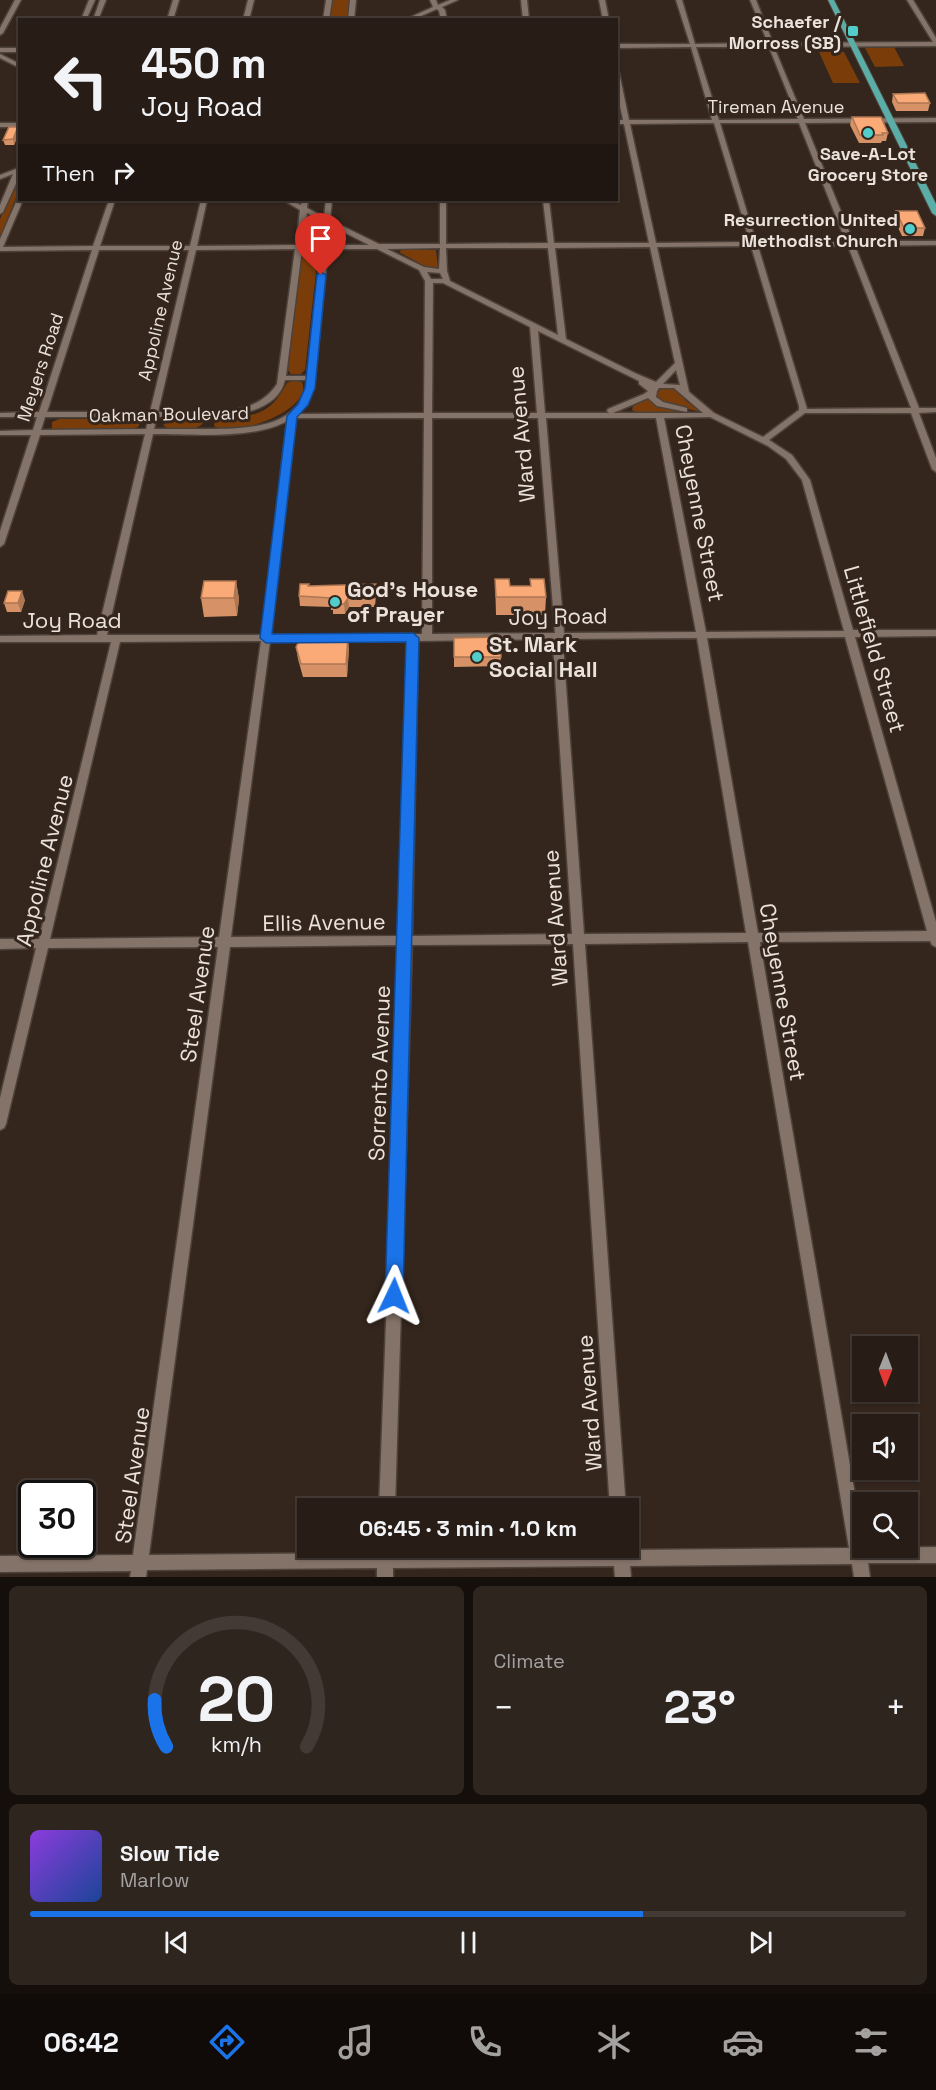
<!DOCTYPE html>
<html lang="en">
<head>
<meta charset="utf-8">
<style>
  body { margin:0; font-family:"Space Grotesk",sans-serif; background:#2f251f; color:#f1f3f6; height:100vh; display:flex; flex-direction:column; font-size:22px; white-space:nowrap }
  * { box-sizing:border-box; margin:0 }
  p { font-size:20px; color:#a4a1a1 }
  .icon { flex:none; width:33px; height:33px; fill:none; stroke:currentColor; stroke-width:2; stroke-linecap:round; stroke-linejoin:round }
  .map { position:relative; height:1577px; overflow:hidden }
  .sheet { display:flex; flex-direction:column; gap:9px; padding:9px; background:#150f0c; flex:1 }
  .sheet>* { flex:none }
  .banner { position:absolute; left:18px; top:18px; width:600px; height:183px; border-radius:0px; box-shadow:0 2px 4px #0004,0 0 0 2px #433a35; background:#271c16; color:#f1f3f6; overflow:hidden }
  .needle { width:39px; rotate:181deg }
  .controls { position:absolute; left:852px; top:1336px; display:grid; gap:12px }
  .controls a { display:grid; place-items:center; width:66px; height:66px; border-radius:0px; background:#271c16; box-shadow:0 2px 4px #0004,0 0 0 2px #433a35; font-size:30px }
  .speed { position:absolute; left:18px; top:1480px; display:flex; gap:12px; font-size:30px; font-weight:700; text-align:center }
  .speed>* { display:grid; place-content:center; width:78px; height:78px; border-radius:50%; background:#271c16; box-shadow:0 2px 4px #0004,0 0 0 2px #433a35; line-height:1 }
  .speed .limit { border:3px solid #111; border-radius:9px; background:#fff; color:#111 }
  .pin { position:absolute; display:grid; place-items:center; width:51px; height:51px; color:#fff; margin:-62px -26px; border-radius:50% 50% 50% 0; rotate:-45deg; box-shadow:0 0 6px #0007 }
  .pin .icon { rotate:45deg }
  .me { position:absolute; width:66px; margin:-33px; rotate:2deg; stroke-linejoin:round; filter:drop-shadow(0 0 4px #0008) }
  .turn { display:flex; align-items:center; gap:21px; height:126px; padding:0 24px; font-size:27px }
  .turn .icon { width:78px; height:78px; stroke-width:2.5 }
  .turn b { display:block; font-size:42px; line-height:51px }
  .then { display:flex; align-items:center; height:57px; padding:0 24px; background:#0003; gap:12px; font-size:22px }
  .big { font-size:45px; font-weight:800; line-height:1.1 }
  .sheet .widget { flex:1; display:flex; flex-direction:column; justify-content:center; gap:9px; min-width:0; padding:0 21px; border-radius:9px; background:#2f251f }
  .sheet .dial { align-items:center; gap:0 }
  .dial svg { height:156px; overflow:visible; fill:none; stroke:#433a35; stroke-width:7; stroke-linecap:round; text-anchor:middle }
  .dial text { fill:#f1f3f6; stroke:none }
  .song { display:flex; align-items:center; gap:18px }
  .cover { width:72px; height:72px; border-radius:9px; background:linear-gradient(135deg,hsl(270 70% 55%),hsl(220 70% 35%)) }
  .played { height:6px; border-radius:3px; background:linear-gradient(90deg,#1a73e8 70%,#433a35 70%) }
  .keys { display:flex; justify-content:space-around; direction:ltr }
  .heat { display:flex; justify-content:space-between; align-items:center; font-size:33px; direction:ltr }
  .sheet .tiles { flex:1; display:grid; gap:9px; grid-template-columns:1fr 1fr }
  .widget:last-child { grid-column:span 2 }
  .trip { position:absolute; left:297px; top:1498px; width:342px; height:60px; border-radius:0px; background:#271c16; box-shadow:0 2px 4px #0004,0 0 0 2px #433a35; font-weight:800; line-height:60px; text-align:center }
  .dock { display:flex; height:96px; justify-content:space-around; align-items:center; background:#100b09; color:#a4a1a1 }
  .dock .icon { width:42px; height:42px }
  .dock .current { color:#1a73e8 }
  .dock b { font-size:27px; color:#f1f3f6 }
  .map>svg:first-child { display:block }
  .green { fill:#7a3d0a }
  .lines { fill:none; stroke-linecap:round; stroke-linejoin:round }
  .minor-casing { stroke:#4d423a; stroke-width:3 }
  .major-casing { stroke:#4d423a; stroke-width:2 }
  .minor { fill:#847369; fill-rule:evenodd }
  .major { fill:#5bada7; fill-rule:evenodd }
  .wall { fill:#d69266 }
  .shaded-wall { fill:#ae7753 }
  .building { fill:#f9aa77; stroke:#ae7753; stroke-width:1.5 }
  .route { fill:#1a73e8; stroke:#114b97; stroke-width:1.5 }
  .poi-dot { fill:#53cdca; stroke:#34261d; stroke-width:2 }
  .labels { text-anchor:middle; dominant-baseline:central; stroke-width:6; stroke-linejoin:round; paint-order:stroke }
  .far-poi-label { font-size:18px; font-weight:bold; fill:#ebe2dc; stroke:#34261d; text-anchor:end }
  .far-street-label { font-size:18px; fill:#ebe2dc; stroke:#34261d }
  .street-label { font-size:22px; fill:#ebe2dc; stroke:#34261d }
  .poi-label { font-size:22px; font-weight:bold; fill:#ebe2dc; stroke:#34261d; text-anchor:start }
</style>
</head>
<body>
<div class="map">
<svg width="936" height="1577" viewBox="0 0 936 1577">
  <rect width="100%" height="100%" fill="#34261d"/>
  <path class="green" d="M 331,0 L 350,0 L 348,19 L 329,20 Z
    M 894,47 L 904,66 L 875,67 L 865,48 Z
    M 819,52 L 844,52 L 860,83 L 833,83 Z
    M 19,173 L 19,190 L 0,237 L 0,219 Z
    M 313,221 L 321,225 L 319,242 L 306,245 L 304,243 L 306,224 Z
    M 403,249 L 436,250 L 438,267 L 430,269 L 399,252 Z
    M 313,250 L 318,254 L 305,370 L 301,374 L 291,374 L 288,370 L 302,254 Z
    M 294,380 L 302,382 C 314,410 233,439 214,426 L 215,421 C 223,417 231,418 239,417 C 266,414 275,405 287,383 Z
    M 663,387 L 678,390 L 686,401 L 700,410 L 697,411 L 667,404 L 660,401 L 655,394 Z
    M 649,398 L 659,406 L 685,413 L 638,413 L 632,410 L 633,406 Z
    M 196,418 L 203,423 C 196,432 171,433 163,425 L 172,419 Z
    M 59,419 L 135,419 L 140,423 L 138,427 L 132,429 L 52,429 L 52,422 Z"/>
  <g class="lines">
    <g class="minor-casing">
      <path id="minor" d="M 15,0 L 21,0 L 3,33 L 0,35 L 0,28 Z
        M 89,0 L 95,0 L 86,20 L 81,20 Z
        M 100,0 L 106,0 L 98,20 L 93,20 Z
        M 173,0 L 179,0 L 173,20 L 167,20 Z
        M 248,0 L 254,0 L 249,20 L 243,20 Z
        M 326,0 L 332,0 L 329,20 L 323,20 Z
        M 350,0 L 356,0 L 354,20 L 348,20 Z
        M 430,0 L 436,0 L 438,5 L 450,0 L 458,0 L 442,7 L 445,10 L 447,20 L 441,20 L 439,11 L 437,9 L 412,20 L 404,20 L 433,7 Z
        M 521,0 L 527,0 L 529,20 L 523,20 Z
        M 599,0 L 605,0 L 609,20 L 603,20 Z
        M 676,0 L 682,0 L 695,44 L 768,43 L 750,0 L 756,0 L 773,43 L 933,42 L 907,0 L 913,0 L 936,38 L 936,46 L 774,47 L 804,119 L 936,118 L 936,122 L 805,123 L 853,241 L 936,241 L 936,245 L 855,246 L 919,408 L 936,408 L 936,412 L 919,413 L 936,458 L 936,472 L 932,469 L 911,413 L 805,413 L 769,440 L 792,455 L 810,480 L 853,630 L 936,630 L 936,636 L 855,637 L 936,922 L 936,947 L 932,945 L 930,941 L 760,942 L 862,1535 L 862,1548 L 936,1547 L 936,1563 L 868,1563 L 870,1577 L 854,1577 L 852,1564 L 630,1566 L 631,1577 L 615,1577 L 614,1566 L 393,1568 L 393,1577 L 377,1577 L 377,1568 L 147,1570 L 146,1577 L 130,1577 L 131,1571 L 0,1572 L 0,1556 L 133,1555 L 218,947 L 48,948 L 6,1124 L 4,1128 L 0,1130 L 0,1098 L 36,948 L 0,949 L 0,939 L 39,939 L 111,642 L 0,642 L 0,636 L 97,635 L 145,434 L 40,435 L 4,544 L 0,547 L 0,531 L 31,435 L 0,435 L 0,431 L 33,430 L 37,417 L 0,417 L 0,413 L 39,412 L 92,250 L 0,251 L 0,239 L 17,200 L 20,198 L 23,200 L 3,247 L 93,246 L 109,200 L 115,200 L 100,246 L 190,246 L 201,200 L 207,200 L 197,246 L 296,245 L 300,210 L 283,200 L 290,200 L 301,205 L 302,200 L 308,200 L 307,208 L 324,217 L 326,200 L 332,200 L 330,220 L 379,244 L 440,244 L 440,200 L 446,200 L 446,244 L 548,243 L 543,200 L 549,200 L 554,243 L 649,243 L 624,124 L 616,124 L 616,120 L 623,120 L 616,88 L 616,70 L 619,72 L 629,120 L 712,120 L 691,47 L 616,48 L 616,44 L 690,44 ZM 696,47 L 769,47 L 798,119 L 719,120 ZM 714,123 L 750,242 L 656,243 L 630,124 ZM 720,123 L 799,123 L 846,242 L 756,242 ZM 307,213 L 323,222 L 321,245 L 303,245 ZM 330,225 L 369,245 L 328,245 ZM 751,246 L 799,406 L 799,410 L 763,437 L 714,413 L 689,392 L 657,247 ZM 758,246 L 848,246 L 911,408 L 807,409 ZM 650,247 L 675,363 L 656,382 L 637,374 L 566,339 L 555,248 ZM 440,248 L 439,269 L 424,267 L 387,249 ZM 446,248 L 548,248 L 558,335 L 450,281 L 447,271 ZM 295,249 L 277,384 C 253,421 197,412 158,412 L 196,250 ZM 302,249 L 321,249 L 307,376 L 286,376 ZM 328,249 L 377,249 L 419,270 L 425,281 L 424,413 L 298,414 L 309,400 L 314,388 ZM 99,250 L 189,250 L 150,412 L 47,412 ZM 427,272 L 440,273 L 443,279 L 431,279 ZM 433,283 L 443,283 L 530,327 L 537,413 L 432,413 ZM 538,331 L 639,381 L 639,384 L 648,391 L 644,394 L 608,409 L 607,411 L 609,413 L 545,413 ZM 676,370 L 680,385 L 663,384 ZM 285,380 L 307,380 C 302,429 247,428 210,429 C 191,429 173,429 154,429 L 157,417 C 191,417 275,425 285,380 ZM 659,388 L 674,388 L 703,413 L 613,413 L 648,398 L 657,406 L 687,412 L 687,408 L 663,402 L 656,397 L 657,391 ZM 45,417 L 149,417 L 146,429 L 41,430 ZM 710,417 L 768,446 L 786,459 L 802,480 L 844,631 L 706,632 L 664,418 ZM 296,418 L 424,418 L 422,634 L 336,635 L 331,638 L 336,641 L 408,641 L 400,936 L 231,937 L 270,641 L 315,641 L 320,638 L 315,635 L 271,635 ZM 432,418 L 538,418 L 555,633 L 432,634 ZM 546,418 L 656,418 L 696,632 L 564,633 ZM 287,421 L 262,635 L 107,635 L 153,434 C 191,434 254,440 287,421 ZM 845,637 L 927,931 L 758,933 L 707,638 ZM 697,638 L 746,933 L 584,934 L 563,644 L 564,639 ZM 554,639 L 553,644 L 572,934 L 412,936 L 418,641 ZM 261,641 L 219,937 L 50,939 L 120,642 ZM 748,942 L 849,1548 L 629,1550 L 628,1547 L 613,1548 L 613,1550 L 394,1552 L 394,1548 L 378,1548 L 378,1553 L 149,1555 L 230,947 L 400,945 L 379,1509 L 395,1509 L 412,945 L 573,944 L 610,1509 L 626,1509 L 585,944 Z
        M 0,48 L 20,48 L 20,52 L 0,52 Z
        M 0,54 L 20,64 L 20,68 L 0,58 Z
        M 0,123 L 20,123 L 20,127 L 0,127 Z
        M 20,165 L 20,175 L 3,212 L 0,214 L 0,205 L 13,174 L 0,179 L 0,175 L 16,169 Z"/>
    </g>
    <g class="major-casing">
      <path id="major" d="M 828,0 L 834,0 L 936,204 L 936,216 L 932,213 Z"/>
    </g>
    <use href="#minor" class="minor"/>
    <use href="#major" class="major"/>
  </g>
  <path class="wall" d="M 893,94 L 930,103 L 928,111 L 896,111 L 892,102 Z
    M 852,117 L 888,133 L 886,141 L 882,141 L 881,143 L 859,143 L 850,125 Z
    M 19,133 L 14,145 L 5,145 L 3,140 Z
    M 896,211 L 925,228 L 923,236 L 902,236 L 894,219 Z
    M 495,579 L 510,586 L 530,586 L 530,579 L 546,597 L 545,615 L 496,615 Z
    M 236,581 L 239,599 L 237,616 L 204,617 L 201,598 Z
    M 309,586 L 376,594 L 375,607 L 349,607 L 345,614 L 333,614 L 333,610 L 331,610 L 331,607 L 300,606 L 299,596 Z
    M 25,600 L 21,612 L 7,612 L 4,603 Z
    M 454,638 L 501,657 L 500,666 L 454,667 Z
    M 296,647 L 349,648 L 347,677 L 303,677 L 298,659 Z"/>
  <path class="shaded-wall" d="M 18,127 L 19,133 L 14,145 L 13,139 Z
    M 236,581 L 239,599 L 237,616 L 234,598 Z
    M 22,591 L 25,600 L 21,612 L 18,603 Z
    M 348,598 L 349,607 L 345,614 L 344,604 Z
    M 348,636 L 349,648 L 347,677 L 346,664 Z"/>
  <path class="building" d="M 925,93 L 930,103 L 898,103 L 893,94 Z
    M 852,117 L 881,117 L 888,133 L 882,133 L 883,135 L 860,135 Z
    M 9,127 L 18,127 L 13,139 L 3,140 Z
    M 896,211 L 917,211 L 925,228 L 904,228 Z
    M 495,579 L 509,579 L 510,586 L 531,586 L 530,579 L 544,579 L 546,597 L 496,597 Z
    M 204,581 L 236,581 L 234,598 L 201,598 Z
    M 300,584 L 309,584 L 308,586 L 376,584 L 375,598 L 348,598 L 344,604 L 332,604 L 332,601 L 330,601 L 331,598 L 299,596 Z
    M 8,591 L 22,591 L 18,603 L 4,603 Z
    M 348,636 L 346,664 L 301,664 L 296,647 L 301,637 Z
    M 500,637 L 501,657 L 454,657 L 454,638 Z"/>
  <path class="route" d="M 321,272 L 326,275 L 315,388 L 308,405 L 297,417 L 272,634 L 413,633 L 419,638 L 403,1296 L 400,1302 L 394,1305 L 388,1302 L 385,1296 L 406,642 L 266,643 L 260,638 L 287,416 L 298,404 L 305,388 L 317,275 Z"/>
  <g class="poi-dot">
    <rect x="847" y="25" width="12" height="12" rx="3"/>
    <circle cx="868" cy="133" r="6"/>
    <circle cx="910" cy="229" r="6"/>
    <circle cx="335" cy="602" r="6"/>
    <circle cx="477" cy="657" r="6"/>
  </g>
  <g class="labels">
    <g class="far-poi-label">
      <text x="841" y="21">Schaefer /<tspan x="841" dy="21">Morross (SB)</tspan></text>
      <text x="868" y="153" text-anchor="middle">Save-A-Lot<tspan x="868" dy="21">Grocery Store</tspan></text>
      <text x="898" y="219">Resurrection United<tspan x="898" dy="21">Methodist Church</tspan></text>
    </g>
    <g class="far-street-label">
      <text x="776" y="106">Tireman Avenue</text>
      <text transform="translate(160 310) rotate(-77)">Appoline Avenue</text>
      <text transform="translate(40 367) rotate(-72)">Meyers Road</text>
      <text transform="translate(169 414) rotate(-1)">Oakman Boulevard</text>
    </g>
    <g class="street-label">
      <text transform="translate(521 434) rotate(-95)">Ward Avenue</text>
      <text transform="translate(700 513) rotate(79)">Cheyenne Street</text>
      <text transform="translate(558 616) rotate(-1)">Joy Road</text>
      <text x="72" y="620">Joy Road</text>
      <text transform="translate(875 649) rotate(74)">Littlefield Street</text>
      <text transform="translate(44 860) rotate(-76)">Appoline Avenue</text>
      <text transform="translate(555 918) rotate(-94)">Ward Avenue</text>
      <text transform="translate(324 922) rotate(-1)">Ellis Avenue</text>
      <text transform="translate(783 992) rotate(80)">Cheyenne Street</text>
      <text transform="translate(197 994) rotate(-82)">Steel Avenue</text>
      <text transform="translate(379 1073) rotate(-88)">Sorrento Avenue</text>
      <text transform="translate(589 1403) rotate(-94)">Ward Avenue</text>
      <text transform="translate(132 1475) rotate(-82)">Steel Avenue</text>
    </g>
    <g class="poi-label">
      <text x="347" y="589">God's House<tspan x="347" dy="25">of Prayer</tspan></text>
      <text x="489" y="644">St. Mark<tspan x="489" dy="25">Social Hall</tspan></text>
    </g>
  </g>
</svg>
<div class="controls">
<a><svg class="needle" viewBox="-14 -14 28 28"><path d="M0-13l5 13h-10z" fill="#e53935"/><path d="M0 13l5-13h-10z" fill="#a4a1a1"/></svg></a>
<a><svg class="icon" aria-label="sound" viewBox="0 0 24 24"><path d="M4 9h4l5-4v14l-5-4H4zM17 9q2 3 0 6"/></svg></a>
<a><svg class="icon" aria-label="search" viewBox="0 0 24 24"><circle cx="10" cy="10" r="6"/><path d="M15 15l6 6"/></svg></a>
</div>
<div class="speed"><div class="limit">30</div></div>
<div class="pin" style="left:321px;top:275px;background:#d93025"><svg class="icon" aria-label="arrive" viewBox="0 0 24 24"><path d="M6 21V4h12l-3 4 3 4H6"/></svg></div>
<svg class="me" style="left:394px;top:1296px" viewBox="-20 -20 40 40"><path d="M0-17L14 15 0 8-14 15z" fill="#1a73e8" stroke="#fff" stroke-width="4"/></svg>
<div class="trip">06:45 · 3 min · 1.0 km</div>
<div class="banner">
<div class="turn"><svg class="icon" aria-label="left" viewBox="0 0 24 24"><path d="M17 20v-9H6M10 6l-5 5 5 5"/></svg><div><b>450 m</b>Joy Road</div></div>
<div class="then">Then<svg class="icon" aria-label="right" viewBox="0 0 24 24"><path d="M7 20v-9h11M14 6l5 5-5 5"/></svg></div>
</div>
</div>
<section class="sheet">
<div class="tiles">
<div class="widget dial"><svg viewBox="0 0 100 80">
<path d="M14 69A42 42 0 1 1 86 69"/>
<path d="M14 69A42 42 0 0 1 8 45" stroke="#1a73e8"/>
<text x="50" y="56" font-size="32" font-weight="700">20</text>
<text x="50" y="72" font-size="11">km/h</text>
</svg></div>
<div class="widget"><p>Climate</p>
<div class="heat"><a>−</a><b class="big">23°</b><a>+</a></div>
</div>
<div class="widget">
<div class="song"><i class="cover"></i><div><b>Slow Tide</b><p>Marlow</p></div></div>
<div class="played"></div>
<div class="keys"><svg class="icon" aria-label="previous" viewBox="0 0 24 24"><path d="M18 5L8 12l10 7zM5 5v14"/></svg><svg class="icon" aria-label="pause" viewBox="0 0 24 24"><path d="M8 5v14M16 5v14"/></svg><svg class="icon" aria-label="next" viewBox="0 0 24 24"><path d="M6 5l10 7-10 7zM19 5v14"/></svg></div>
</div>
</div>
</section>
<nav class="dock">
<b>06:42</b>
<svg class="icon current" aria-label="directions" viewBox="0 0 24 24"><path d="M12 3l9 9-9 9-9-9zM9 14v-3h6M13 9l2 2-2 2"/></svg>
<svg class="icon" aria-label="music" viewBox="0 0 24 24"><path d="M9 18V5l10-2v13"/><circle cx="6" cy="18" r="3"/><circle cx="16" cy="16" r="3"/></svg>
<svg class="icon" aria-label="phone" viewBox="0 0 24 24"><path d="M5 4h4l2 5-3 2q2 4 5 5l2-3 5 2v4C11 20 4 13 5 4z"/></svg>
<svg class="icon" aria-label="climate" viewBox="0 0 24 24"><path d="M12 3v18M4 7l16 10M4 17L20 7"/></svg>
<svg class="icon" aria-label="car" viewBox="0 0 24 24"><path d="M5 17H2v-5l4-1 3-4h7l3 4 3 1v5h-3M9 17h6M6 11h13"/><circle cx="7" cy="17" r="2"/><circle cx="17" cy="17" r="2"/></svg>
<svg class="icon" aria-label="filters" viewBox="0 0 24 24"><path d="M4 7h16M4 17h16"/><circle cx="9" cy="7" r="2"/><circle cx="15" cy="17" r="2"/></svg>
</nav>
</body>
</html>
